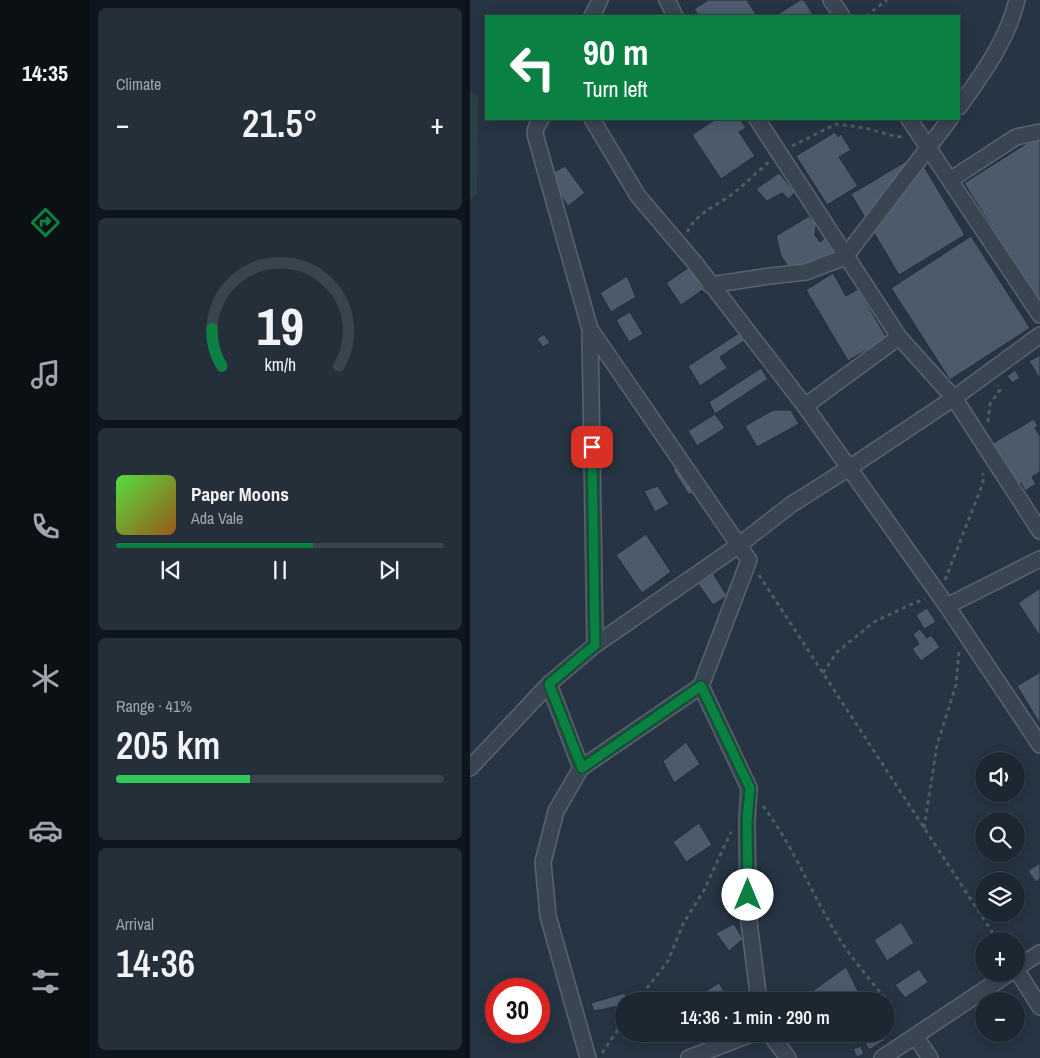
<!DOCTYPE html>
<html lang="en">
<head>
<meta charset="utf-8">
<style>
  body { margin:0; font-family:"Archivo Narrow",sans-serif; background:#252f3a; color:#f1f3f6; height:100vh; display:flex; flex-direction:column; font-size:19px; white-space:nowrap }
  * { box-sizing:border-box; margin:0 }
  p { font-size:16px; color:#a0a5ac }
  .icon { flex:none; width:28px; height:28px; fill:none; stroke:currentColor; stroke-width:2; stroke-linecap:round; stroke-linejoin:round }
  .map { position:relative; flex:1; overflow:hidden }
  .details { display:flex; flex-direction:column; gap:8px; padding:8px; background:#0f151c; width:380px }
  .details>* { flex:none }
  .guide { position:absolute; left:15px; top:15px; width:475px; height:105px; border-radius:0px; box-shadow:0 2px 12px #0003,0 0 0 1px #3a444d; background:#0b8043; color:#fff; overflow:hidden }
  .buttons { position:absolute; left:505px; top:752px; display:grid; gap:10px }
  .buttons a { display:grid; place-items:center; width:50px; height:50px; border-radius:50%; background:#1c2732; box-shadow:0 2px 12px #0003,0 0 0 1px #3a444d; font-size:25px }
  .speed { position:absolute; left:15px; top:978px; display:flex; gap:10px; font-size:25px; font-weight:700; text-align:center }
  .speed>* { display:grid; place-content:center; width:65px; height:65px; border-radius:50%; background:#1c2732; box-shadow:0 2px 12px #0003,0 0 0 1px #3a444d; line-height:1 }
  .speed .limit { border:8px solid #d22; background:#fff; color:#111 }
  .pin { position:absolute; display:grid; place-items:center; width:42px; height:42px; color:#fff; margin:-21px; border-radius:10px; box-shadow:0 2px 8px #0006 }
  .me { position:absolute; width:55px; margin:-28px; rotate:0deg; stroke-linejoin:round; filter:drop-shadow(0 0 4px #0008) }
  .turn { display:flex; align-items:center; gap:18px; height:105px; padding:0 15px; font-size:22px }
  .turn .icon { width:65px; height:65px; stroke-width:2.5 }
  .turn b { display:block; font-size:35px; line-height:42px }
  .big { font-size:38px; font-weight:600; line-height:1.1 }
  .details .tile { flex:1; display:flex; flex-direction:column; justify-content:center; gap:8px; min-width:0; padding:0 18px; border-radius:8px; background:#252f3a }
  .details .dial { align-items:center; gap:0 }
  .dial svg { height:130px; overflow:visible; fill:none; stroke:#3a444d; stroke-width:7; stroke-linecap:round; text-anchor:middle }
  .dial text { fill:#f1f3f6; stroke:none }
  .song { display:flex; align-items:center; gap:15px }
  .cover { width:60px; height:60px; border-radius:8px; background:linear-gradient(135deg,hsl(110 70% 55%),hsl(30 70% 35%)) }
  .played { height:5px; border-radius:2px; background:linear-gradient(90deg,#0b8043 60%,#3a444d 60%) }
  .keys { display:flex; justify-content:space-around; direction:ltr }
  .heat { display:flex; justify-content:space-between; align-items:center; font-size:28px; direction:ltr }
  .charge { height:8px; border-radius:4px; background:linear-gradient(90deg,#34c759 41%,#3a444d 0) }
  .trip { position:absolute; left:145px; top:992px; width:280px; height:50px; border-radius:25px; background:#1c2732; box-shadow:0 2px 12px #0003,0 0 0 1px #3a444d; font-weight:600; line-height:50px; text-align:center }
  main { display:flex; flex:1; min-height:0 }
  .tab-bar { display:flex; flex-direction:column; width:90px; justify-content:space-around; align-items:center; background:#0b1014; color:#a0a5ac }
  .tab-bar .icon { width:35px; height:35px }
  .tab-bar .current { color:#0b8043 }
  .tab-bar b { font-size:22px; color:#f1f3f6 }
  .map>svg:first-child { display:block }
  .green { fill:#284244 }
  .building { fill:#4c5b6c; stroke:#212c3a }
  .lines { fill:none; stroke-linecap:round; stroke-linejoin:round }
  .minor-casing { stroke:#596370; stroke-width:18 }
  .path { stroke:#465f60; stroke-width:3; stroke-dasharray:4 4; stroke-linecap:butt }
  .minor { stroke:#3a4552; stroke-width:15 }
  .route-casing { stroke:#07532c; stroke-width:12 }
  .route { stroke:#0b8043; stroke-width:9 }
</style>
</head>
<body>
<main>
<nav class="tab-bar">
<b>14:35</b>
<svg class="icon current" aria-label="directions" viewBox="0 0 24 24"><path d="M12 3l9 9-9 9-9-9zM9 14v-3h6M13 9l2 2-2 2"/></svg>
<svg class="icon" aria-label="music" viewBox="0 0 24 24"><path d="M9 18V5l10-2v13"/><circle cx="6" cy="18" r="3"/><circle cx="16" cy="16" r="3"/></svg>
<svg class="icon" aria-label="phone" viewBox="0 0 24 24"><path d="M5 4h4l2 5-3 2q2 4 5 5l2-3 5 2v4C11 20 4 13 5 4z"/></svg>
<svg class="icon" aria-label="climate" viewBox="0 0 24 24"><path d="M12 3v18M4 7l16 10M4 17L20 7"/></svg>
<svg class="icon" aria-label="car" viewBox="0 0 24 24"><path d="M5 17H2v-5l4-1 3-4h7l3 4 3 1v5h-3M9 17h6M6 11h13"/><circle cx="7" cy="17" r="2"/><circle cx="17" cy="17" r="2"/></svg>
<svg class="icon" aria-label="filters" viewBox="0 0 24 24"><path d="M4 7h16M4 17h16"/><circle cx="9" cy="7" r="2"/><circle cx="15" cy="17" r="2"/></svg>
</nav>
<section class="details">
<div class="tile"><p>Climate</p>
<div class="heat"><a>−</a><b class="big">21.5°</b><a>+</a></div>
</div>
<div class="tile dial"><svg viewBox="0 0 100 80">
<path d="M14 69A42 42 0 1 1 86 69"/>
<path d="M14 69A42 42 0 0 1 8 46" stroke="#0b8043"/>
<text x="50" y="56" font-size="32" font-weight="700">19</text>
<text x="50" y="72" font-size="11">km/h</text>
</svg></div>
<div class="tile">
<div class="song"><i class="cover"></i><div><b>Paper Moons</b><p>Ada Vale</p></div></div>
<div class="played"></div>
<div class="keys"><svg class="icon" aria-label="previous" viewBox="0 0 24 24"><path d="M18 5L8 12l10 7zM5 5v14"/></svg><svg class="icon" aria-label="pause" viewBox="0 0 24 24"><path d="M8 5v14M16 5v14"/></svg><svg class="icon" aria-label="next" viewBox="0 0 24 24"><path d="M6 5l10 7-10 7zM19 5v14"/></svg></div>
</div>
<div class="tile"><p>Range · 41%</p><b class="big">205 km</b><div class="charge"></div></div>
<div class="tile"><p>Arrival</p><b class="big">14:36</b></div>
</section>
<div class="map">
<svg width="570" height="1058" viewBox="0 0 570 1058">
  <rect width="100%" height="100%" fill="#263443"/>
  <path class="green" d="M 0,93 L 8,96 L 7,195 L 0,200 Z"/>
  <path class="building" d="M 238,0 L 277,0 L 287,16 L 229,16 L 224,9 Z
    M 330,0 L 334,0 L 344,16 L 305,16 Z
    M 246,119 L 270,119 L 276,128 L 269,132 L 285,156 L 251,179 L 222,135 Z
    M 365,132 L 368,137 L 371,134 L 381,150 L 369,157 L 388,186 L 357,205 L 326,156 Z
    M 570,135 L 570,304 L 494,183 Z
    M 447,155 L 495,235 L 429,275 L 381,194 Z
    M 95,166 L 115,193 L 98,206 L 77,176 Z
    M 309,173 L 325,192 L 319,199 L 312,193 L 297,201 L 286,189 Z
    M 339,216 L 341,219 L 347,219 L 345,235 L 350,242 L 355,238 L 368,255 L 362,269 L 354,274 L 329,282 L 311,256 L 306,236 Z
    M 501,236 L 560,328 L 480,380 L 421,288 Z
    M 225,263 L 240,285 L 211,305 L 196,283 Z
    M 363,273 L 376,296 L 388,289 L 417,338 L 378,361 L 336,290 Z
    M 157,276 L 166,297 L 141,312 L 130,293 Z
    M 160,312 L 173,334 L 159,342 L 146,320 Z
    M 269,333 L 274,341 L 250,357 L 257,368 L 230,386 L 218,366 Z
    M 74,334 L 80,343 L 73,347 L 67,339 Z
    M 570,355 L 570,379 L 559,361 Z
    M 291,368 L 298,379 L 245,414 L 239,402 Z
    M 545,370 L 550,378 L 542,383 L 537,376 Z
    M 303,410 L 321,410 L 329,424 L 287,447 L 275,426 Z
    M 245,414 L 255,428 L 227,446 L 218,431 Z
    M 564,419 L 568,426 L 565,428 L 570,436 L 570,472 L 562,477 L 566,484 L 555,491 L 551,483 L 547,485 L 521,451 L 523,443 Z
    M 217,461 L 233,484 L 219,495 L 203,470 Z
    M 188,486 L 199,504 L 185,512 L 174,491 Z
    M 176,534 L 201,572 L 172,593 L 146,555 Z
    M 243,573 L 257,596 L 243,605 L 228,584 Z
    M 570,588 L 570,636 L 548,603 Z
    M 457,608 L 466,622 L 454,629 L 446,615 Z
    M 450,629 L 457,638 L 461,635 L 470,647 L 451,661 L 442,649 L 449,644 L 443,634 Z
    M 570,672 L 570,724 L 547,686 Z
    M 216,742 L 230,764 L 204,783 L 193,761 Z
    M 229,823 L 242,845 L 216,862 L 203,842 Z
    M 570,863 L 570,879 L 566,882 L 558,871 Z
    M 431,922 L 444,943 L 417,961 L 404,940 Z
    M 264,924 L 273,939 L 259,951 L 246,933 Z
    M 376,967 L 389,993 L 376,1001 L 341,1001 L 337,995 Z
    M 449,969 L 458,982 L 435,998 L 425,985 Z
    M 249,983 L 260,1001 L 239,1001 L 234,992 Z
    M 155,993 L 157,1001 L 154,1001 L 154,1005 L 124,1011 L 121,1003 Z
    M 398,1034 L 411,1034 L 415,1040 L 399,1050 L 392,1038 Z
    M 391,1046 L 394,1054 L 387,1057 L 383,1049 Z"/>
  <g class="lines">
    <g class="minor-casing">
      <path id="minor" d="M 197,0 L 205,16
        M 361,0 L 372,16
        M 122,16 L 130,0
        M 489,107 C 513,73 537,41 547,0
        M 71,119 L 66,128 L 65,134 L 120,329 L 125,645
        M 122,119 L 168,196 L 225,263 L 335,406 L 477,606 L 570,745
        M 287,119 L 429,337 L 484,398 L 570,531
        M 439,119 L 570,315
        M 480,180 L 546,137 L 570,132
        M 240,285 L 300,276 L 336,272 L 375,257 L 480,119
        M 335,406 L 429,337
        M 477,606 L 570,559
        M 79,684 L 111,768
        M 231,686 L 279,788 L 277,820 L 278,914 L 289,1001
        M 0,768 L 79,684 L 125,645 L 269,545 L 322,504 L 379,468 L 484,398 L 570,335
        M 546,968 L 570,953
        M 546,969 L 570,1007
        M 300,1034 L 318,1058
        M 445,1036 L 460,1058
        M 118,1058 L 78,916 L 73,862 L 86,811 L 111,768 L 231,686 L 279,560 L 120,329
        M 219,1058 L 281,1034
        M 412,1058 L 538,974"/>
    </g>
    <path class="path" d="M 396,16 L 417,0
      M 241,119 L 248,119
      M 322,146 L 366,124 L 395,128 L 427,137 L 434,136
      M 217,232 C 227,213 244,207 261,195 C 274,185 286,173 299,162
      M 518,422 L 520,404 L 530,390 L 528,385
      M 289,575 L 528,941
      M 475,580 L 513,483 L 513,473
      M 353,673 L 367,652 L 404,622 L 444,603 L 455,599
      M 293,806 C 322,844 340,890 364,930 C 380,957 401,981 420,1004
      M 454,828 L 467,745 L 486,685 L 489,651
      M 167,1001 L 198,961 L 213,924 L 234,890 L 261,832
      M 132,1053 L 154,1021"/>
    <use href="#minor" class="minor"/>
  </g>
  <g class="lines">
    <g class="route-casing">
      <path id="route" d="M 122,447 L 125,645 L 79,684 L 112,768 L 231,686 L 280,788 L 277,820 L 278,895"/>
    </g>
    <use href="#route" class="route"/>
  </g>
</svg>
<div class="buttons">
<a><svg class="icon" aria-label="sound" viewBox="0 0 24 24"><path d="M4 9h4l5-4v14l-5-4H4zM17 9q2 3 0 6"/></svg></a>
<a><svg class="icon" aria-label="search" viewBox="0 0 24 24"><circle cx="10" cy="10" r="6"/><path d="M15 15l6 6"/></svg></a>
<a><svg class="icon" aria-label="layers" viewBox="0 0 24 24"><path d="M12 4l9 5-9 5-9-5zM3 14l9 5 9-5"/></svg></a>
<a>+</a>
<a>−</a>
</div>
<div class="speed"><div class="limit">30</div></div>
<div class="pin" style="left:122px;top:447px;background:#d93025"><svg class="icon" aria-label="arrive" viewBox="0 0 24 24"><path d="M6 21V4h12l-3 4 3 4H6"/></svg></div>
<svg class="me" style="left:278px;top:895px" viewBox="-20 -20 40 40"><circle r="19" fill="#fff"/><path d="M0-13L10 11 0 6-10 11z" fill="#0b8043"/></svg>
<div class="trip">14:36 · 1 min · 290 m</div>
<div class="guide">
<div class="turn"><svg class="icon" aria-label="left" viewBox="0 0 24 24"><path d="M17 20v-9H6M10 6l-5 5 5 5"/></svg><div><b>90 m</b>Turn left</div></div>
</div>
</div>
</main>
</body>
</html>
